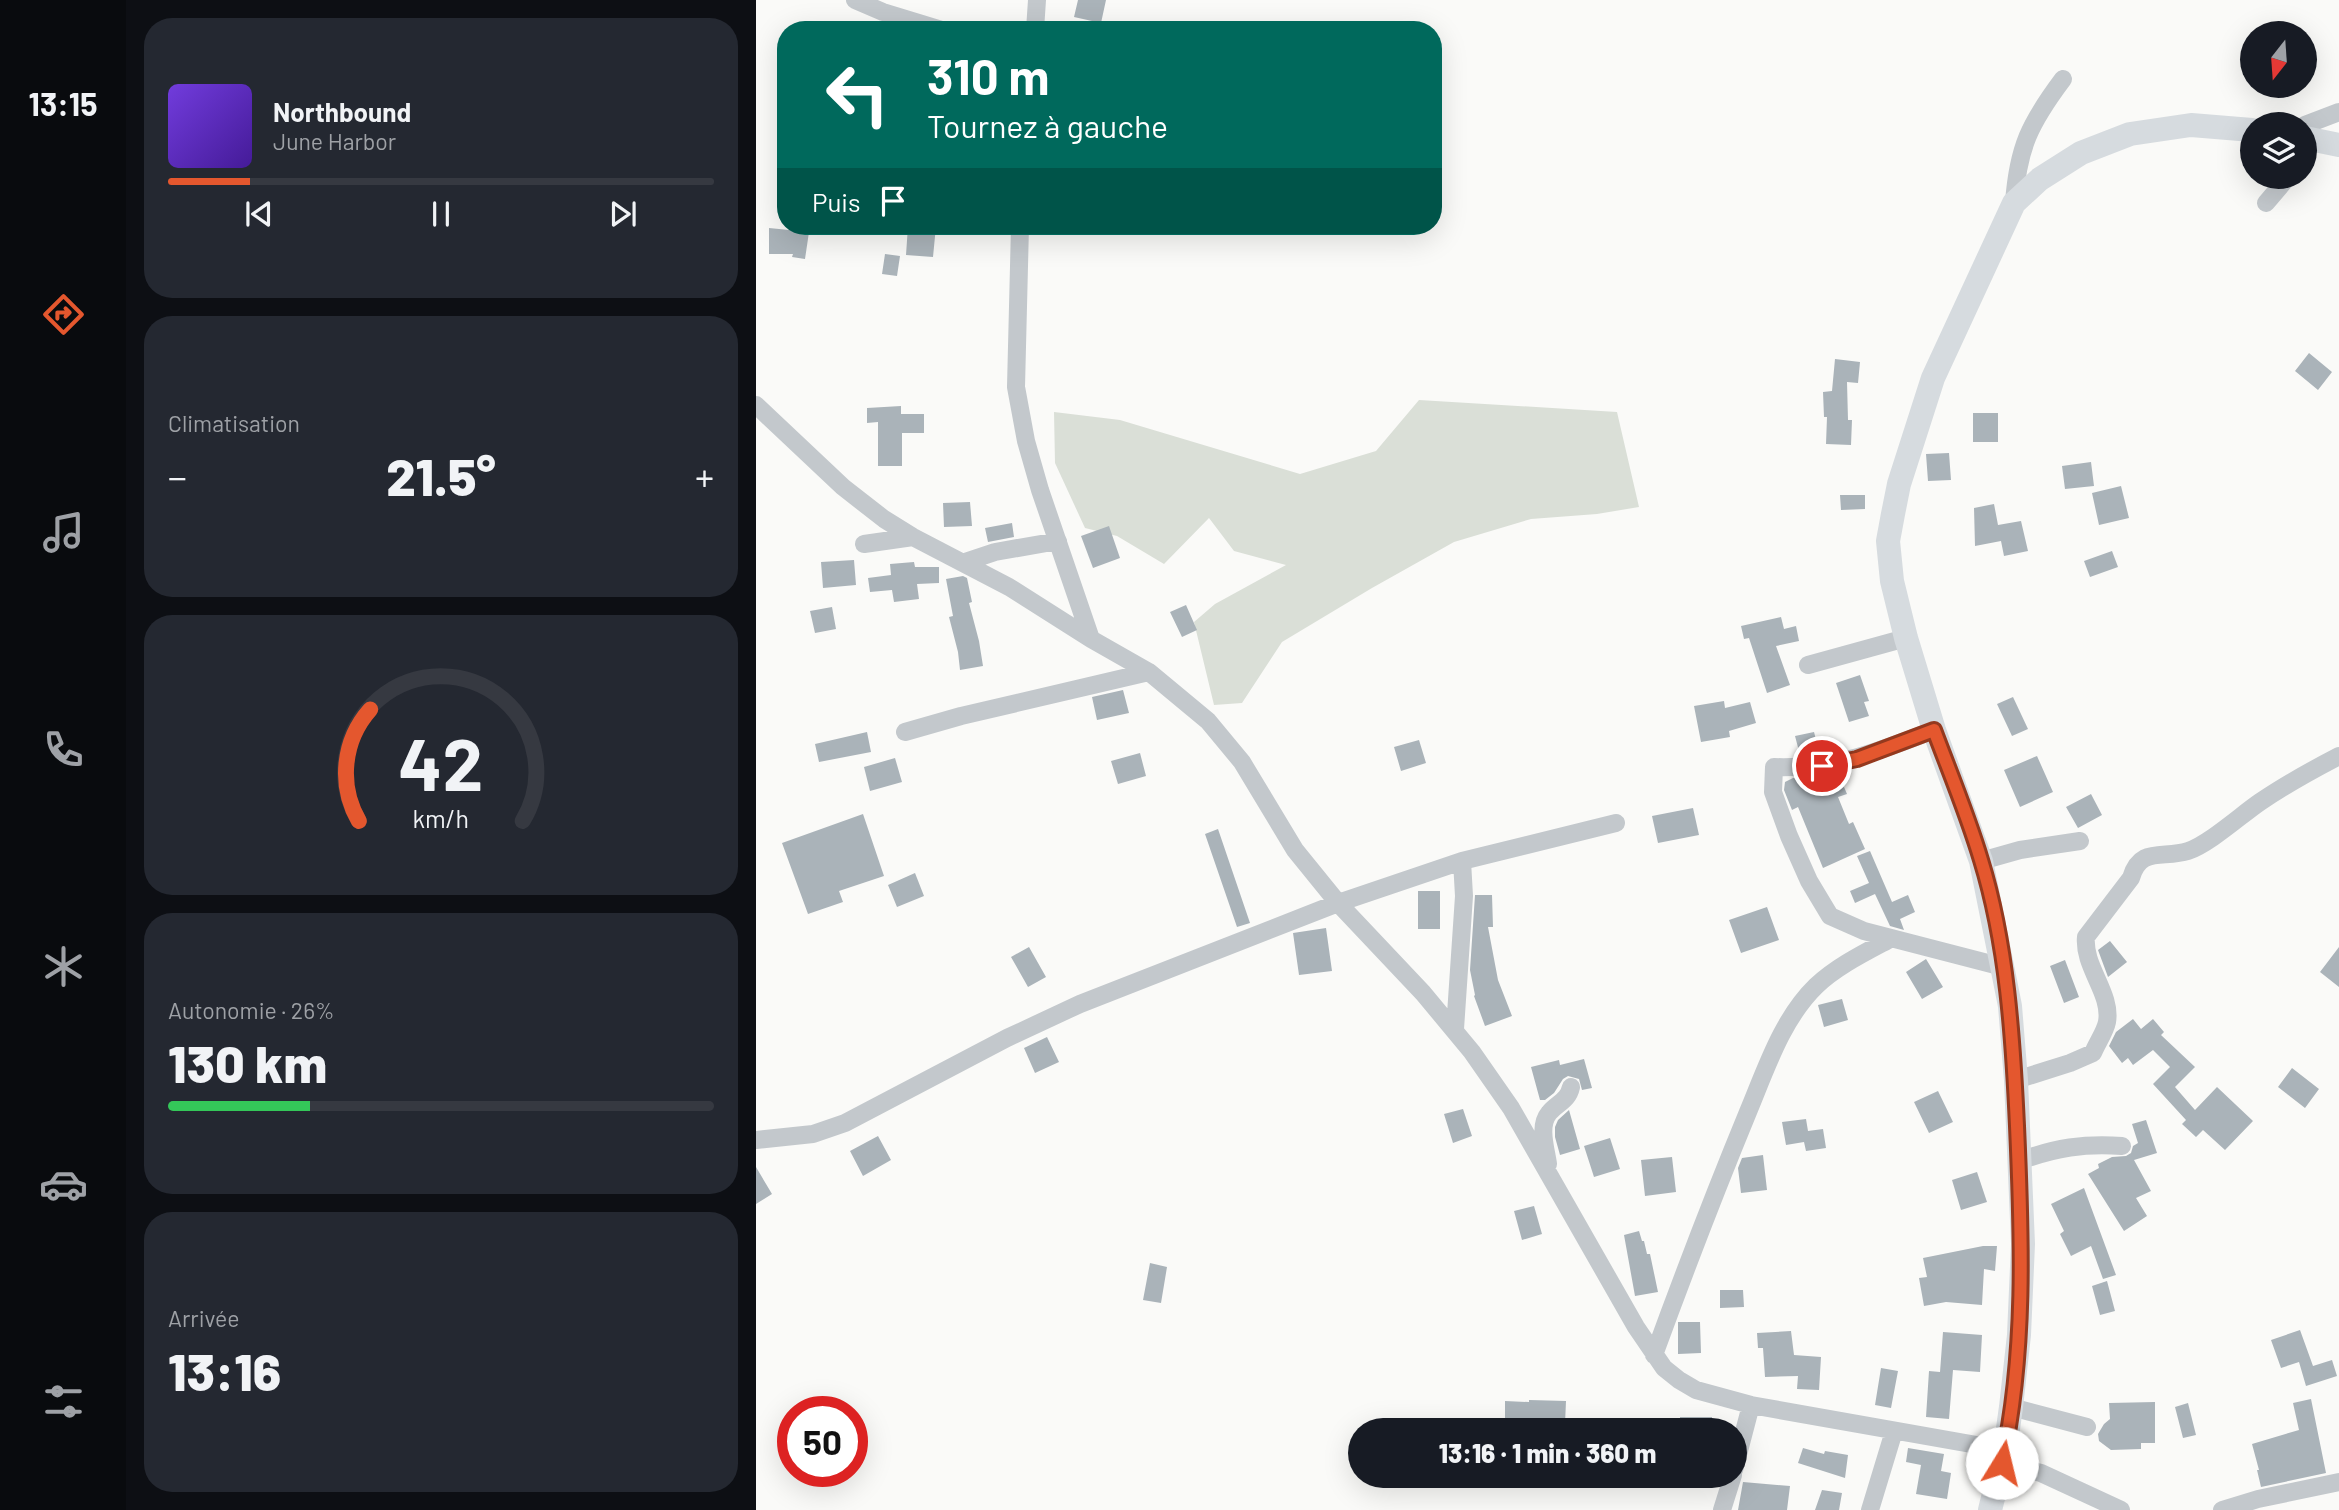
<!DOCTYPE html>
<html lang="fr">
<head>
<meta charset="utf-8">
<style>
  body { margin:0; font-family:Barlow,sans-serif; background:#242831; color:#f1f3f6; height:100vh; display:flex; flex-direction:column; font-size:26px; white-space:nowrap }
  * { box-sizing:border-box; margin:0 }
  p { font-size:23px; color:#9ea1a6 }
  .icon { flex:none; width:38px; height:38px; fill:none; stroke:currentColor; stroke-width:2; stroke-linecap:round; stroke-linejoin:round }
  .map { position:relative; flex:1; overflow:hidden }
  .details { display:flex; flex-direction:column; gap:18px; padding:18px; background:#0d0f14; width:630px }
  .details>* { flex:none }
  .banner { position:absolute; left:21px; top:21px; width:665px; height:214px; border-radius:28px; box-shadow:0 7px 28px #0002; background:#00695c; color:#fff; overflow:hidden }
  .needle { width:46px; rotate:197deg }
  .buttons { position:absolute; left:1484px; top:21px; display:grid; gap:14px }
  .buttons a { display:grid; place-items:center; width:77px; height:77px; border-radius:50%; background:#171b24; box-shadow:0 7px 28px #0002; font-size:35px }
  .speed { position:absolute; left:21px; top:1396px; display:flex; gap:14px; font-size:35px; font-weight:700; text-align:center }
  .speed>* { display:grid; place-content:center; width:91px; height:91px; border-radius:50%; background:#171b24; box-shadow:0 7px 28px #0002; line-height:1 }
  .speed .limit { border:10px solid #d22; background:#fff; color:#111 }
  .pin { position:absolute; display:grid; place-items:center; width:60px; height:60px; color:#fff; margin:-30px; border:4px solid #fff; border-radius:50%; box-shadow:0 2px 7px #0007 }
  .me { position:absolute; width:77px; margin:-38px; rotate:9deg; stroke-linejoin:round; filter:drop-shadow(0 0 5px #0008) }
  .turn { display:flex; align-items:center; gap:24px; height:147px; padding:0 35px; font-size:32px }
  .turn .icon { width:91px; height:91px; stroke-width:2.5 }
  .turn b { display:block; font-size:49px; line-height:60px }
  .then { display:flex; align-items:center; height:66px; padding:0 35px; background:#0003; gap:14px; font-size:26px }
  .big { font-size:52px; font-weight:800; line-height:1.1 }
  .details .card { flex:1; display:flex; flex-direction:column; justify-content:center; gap:10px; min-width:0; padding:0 24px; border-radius:28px; background:#242831 }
  .details .dial { align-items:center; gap:0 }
  .dial svg { height:182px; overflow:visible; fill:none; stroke:#363941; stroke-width:7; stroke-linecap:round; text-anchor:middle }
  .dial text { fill:#f1f3f6; stroke:none }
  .song { display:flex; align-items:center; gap:21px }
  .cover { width:84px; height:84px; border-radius:10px; background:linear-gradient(135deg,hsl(260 70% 55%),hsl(260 70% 35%)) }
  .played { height:7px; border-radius:4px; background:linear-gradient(90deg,#e4572e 15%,#363941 15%) }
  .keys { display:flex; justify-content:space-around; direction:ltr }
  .heat { display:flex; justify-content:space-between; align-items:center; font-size:38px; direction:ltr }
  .charge { height:10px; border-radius:5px; background:linear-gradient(90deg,#34c759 26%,#363941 0) }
  .trip { position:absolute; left:592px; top:1418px; width:399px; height:70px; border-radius:35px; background:#171b24; box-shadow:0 7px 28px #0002; font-weight:800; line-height:70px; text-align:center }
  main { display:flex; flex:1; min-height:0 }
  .menu { display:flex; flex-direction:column; width:126px; justify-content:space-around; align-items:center; background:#090b0e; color:#9ea1a6 }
  .menu .icon { width:49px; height:49px }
  .menu .active { color:#e4572e }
  .menu b { font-size:32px; color:#f1f3f6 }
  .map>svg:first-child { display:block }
  .green { fill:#dadfd7 }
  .building { fill:#aab3b9 }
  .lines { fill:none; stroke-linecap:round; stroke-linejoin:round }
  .minor { stroke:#c3c8cc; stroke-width:18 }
  .secondary { stroke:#d6dbdf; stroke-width:24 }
  .route-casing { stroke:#94391e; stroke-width:18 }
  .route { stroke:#e4572e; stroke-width:12 }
</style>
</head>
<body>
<main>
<nav class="menu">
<b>13:15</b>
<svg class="icon active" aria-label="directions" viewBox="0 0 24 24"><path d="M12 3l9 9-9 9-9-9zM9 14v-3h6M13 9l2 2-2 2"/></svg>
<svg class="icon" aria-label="music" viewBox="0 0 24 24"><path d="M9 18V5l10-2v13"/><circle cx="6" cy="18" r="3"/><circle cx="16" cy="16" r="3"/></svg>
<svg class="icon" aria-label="phone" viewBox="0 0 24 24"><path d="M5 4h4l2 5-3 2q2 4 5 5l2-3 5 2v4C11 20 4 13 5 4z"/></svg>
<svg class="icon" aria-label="climate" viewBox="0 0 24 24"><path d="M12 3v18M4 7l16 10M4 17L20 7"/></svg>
<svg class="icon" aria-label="car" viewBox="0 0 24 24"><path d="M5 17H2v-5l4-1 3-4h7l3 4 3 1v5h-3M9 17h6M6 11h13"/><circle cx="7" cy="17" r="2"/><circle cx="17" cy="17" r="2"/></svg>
<svg class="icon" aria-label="filters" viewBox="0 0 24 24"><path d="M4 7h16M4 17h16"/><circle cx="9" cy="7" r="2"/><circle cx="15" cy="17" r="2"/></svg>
</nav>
<section class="details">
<div class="card">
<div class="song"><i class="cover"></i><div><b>Northbound</b><p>June Harbor</p></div></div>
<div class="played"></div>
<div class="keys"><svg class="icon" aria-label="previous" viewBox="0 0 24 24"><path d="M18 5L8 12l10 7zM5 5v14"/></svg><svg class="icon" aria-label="pause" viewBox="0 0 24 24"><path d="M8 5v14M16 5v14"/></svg><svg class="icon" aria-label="next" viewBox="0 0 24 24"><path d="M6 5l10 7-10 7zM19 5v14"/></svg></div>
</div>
<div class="card"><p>Climatisation</p>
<div class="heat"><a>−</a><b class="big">21.5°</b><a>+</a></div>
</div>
<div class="card dial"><svg viewBox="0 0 100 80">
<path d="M14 69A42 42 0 1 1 86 69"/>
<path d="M14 69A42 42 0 0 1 19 20" stroke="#e4572e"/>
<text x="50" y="56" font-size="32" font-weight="700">42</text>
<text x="50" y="72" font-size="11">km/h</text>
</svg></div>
<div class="card"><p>Autonomie · 26%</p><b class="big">130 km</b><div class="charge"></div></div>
<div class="card"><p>Arrivée</p><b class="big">13:16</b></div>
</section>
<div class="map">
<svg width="1583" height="1510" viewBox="0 0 1583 1510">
  <rect width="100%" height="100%" fill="#fafaf8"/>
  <path class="green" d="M 663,400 L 861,412 L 883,507 L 841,514 L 775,519 L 698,542 L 616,588 L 526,642 L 486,703 L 458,705 L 438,622 L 459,604 L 530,565 L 478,551 L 453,518 L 408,564 L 361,536 L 329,528 L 299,463 L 298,412 L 364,420 L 544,474 L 620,451 Z"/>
  <path class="building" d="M 322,0 L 350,0 L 345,23 L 318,17 Z
    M 152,226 L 180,226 L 177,257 L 150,255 Z
    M 13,228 L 53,232 L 49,259 L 36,257 L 37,254 L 13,254 Z
    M 129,254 L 144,256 L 141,276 L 126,274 Z
    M 1553,353 L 1576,372 L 1562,390 L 1539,371 Z
    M 1079,359 L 1104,362 L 1102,383 L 1091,382 L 1092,420 L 1096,420 L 1095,445 L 1070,444 L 1071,417 L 1068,417 L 1067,392 L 1076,391 Z
    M 145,406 L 145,414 L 168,414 L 168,433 L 146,433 L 146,466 L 122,466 L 122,422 L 111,423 L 111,408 Z
    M 1217,413 L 1242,413 L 1242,442 L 1217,442 Z
    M 1193,453 L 1195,480 L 1172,481 L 1170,454 Z
    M 1335,462 L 1338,486 L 1309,489 L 1306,466 Z
    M 1365,486 L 1373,518 L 1343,525 L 1336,493 Z
    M 1084,495 L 1109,495 L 1109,509 L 1085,510 Z
    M 214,502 L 216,526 L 188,527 L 187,503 Z
    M 1238,504 L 1242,525 L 1265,521 L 1272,551 L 1248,556 L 1245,541 L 1219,546 L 1218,508 Z
    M 256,523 L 258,537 L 232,542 L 229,528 Z
    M 353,526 L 364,558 L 337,568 L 325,536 Z
    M 1356,551 L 1362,567 L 1334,577 L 1328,561 Z
    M 98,560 L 100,585 L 67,588 L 65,562 Z
    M 158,562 L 159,567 L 183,567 L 183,583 L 161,584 L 163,599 L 138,602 L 136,590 L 114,592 L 112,578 L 135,575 L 134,564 Z
    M 207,576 L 211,578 L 216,602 L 213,603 L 223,641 L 227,666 L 204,670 L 202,652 L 193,617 L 197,616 L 190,579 Z
    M 430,605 L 441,630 L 426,637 L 414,612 Z
    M 76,607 L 80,629 L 59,633 L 54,611 Z
    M 1025,617 L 1028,629 L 1040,626 L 1043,641 L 1020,646 L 1034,685 L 1011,693 L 993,638 L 988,639 L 985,626 Z
    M 1104,675 L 1113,701 L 1108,702 L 1113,716 L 1093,722 L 1080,683 Z
    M 367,690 L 373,713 L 341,720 L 336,697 Z
    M 1257,697 L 1272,729 L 1256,736 L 1241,704 Z
    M 968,701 L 969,708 L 994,702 L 1000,723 L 973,731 L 974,737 L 945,742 L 938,706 Z
    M 111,732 L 115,752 L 63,762 L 59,744 Z
    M 1058,732 L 1063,751 L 1044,755 L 1039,736 Z
    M 663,740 L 670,763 L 645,771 L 638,747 Z
    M 384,753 L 390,776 L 362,784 L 355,761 Z
    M 1281,756 L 1297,792 L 1264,807 L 1248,770 Z
    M 139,758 L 146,782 L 114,791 L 108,767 Z
    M 1082,773 L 1091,794 L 1082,797 L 1093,824 L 1097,822 L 1109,849 L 1067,868 L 1042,807 L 1036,810 L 1028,790 L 1029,782 L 1037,778 L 1054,777 L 1056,782 Z
    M 1335,794 L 1346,815 L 1322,828 L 1310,807 Z
    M 937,808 L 943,835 L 902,843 L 896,816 Z
    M 107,814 L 128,876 L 83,891 L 87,902 L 52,914 L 26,843 Z
    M 462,829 L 494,923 L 481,927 L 449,834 Z
    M 1114,851 L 1136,902 L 1152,895 L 1159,912 L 1144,919 L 1148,930 L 1134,926 L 1119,894 L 1099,903 L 1094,891 L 1113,883 L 1101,856 Z
    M 159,873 L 168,896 L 141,907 L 132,885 Z
    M 662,891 L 684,891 L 684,929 L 662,929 Z
    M 719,895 L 736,895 L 737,927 L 732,927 L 742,980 L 756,1016 L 729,1026 L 718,996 L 719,995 L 714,970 Z
    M 1011,907 L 1023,940 L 985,953 L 973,920 Z
    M 570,928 L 576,971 L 543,975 L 537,933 Z
    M 1354,941 L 1371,962 L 1352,977 L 1342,950 Z
    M 273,947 L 290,977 L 272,987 L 255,957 Z
    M 1583,947 L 1583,987 L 1564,972 Z
    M 1170,959 L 1187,987 L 1166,999 L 1150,972 Z
    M 1309,960 L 1323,997 L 1308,1003 L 1294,966 Z
    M 1086,999 L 1092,1020 L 1068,1027 L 1062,1005 Z
    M 1377,1019 L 1385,1029 L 1397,1019 L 1408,1032 L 1405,1035 L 1439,1067 L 1419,1087 L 1439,1110 L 1461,1087 L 1497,1121 L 1469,1150 L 1447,1130 L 1440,1137 L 1426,1124 L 1430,1120 L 1397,1084 L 1414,1067 L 1397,1050 L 1377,1065 L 1372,1058 L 1366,1063 L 1353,1046 L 1360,1032 Z
    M 291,1037 L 303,1062 L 279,1073 L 268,1048 Z
    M 828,1059 L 836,1088 L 826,1090 L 823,1079 L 812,1076 L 807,1079 L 798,1093 L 789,1100 L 784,1100 L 775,1067 L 803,1060 L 804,1065 Z
    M 1536,1068 L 1563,1089 L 1549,1108 L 1522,1087 Z
    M 1182,1091 L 1197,1122 L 1173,1133 L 1158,1102 Z
    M 707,1109 L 716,1136 L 697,1143 L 688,1114 Z
    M 813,1110 L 824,1149 L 804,1155 L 799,1137 L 799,1127 L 802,1120 Z
    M 1050,1119 L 1052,1131 L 1067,1129 L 1070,1148 L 1050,1151 L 1048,1142 L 1030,1145 L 1026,1122 Z
    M 1390,1120 L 1401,1153 L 1378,1160 L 1395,1191 L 1380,1198 L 1391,1216 L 1368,1231 L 1332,1174 L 1343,1168 L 1342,1164 L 1356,1157 L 1370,1156 L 1375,1153 L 1377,1146 L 1382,1143 L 1376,1124 Z
    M 122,1136 L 135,1160 L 107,1176 L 94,1151 Z
    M 854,1138 L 864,1169 L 838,1177 L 828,1146 Z
    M 1007,1155 L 1011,1190 L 985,1193 L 982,1168 L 986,1158 Z
    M 916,1157 L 920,1192 L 889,1196 L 885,1160 Z
    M 0,1167 L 16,1194 L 0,1204 Z
    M 1221,1172 L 1231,1202 L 1205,1210 L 1196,1180 Z
    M 1328,1188 L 1360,1275 L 1347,1279 L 1335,1246 L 1315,1256 L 1304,1234 L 1308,1231 L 1295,1204 Z
    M 778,1206 L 786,1234 L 766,1240 L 758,1211 Z
    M 883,1231 L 886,1241 L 888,1241 L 891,1254 L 894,1254 L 902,1292 L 879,1296 L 868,1235 Z
    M 1227,1246 L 1241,1246 L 1239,1271 L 1228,1269 L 1226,1305 L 1190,1302 L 1168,1306 L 1163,1278 L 1171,1277 L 1167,1258 Z
    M 394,1263 L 411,1267 L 405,1303 L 387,1300 Z
    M 1351,1281 L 1359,1311 L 1344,1315 L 1336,1286 Z
    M 964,1290 L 987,1290 L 988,1307 L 964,1308 Z
    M 922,1322 L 944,1322 L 945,1353 L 922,1354 Z
    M 1544,1330 L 1557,1366 L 1576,1360 L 1581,1376 L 1550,1386 L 1543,1362 L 1525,1368 L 1515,1340 Z
    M 1035,1331 L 1038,1355 L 1065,1357 L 1063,1390 L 1041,1389 L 1042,1376 L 1009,1377 L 1007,1348 L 1002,1348 L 1001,1333 Z
    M 1187,1332 L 1226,1335 L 1224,1372 L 1197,1370 L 1193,1419 L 1170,1417 L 1173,1371 L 1184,1372 Z
    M 1125,1368 L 1142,1371 L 1135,1408 L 1119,1405 Z
    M 1555,1399 L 1570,1473 L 1505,1487 L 1501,1470 L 1503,1470 L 1496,1444 L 1543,1430 L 1537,1403 Z
    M 773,1400 L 810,1401 L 809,1424 L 749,1423 L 749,1401 L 773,1402 Z
    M 1399,1402 L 1399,1443 L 1385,1443 L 1385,1449 L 1355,1450 L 1343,1441 L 1342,1434 L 1348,1424 L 1354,1419 L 1353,1403 Z
    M 1432,1403 L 1440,1435 L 1427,1438 L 1419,1407 Z
    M 924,1417 L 956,1417 L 956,1430 L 924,1430 Z
    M 1047,1448 L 1068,1454 L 1069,1451 L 1092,1455 L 1089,1478 L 1042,1463 Z
    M 1152,1448 L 1188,1454 L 1185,1471 L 1195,1473 L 1191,1499 L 1160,1494 L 1165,1465 L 1150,1462 Z
    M 987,1482 L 1034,1486 L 1031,1510 L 982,1510 Z
    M 1066,1490 L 1086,1493 L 1083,1510 L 1059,1510 Z"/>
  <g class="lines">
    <path class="minor" d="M 99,0 L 127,12 L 186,30
      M 279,30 L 281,0
      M 1549,125 L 1583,112
      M 1258,203 C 1262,147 1274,123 1307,79
      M 1510,203 L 1532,177
      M 264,226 L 260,387 L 270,441 L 284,490 L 335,639
      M 0,405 L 87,487 L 128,519 L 157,537 L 253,587 L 335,639 L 393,672 L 452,721 L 486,762 L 539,850 L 582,903 L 667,993 L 716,1052 L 755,1108 L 880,1327 L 908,1368 L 923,1380 L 940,1390 L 995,1405 L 1249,1450
      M 108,544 L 157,537
      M 209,562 L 239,552 L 302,541
      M 1052,665 L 1150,638
      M 1178,730 C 1120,752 1081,769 1018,767 L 1017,792 L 1033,836 L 1053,881 L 1074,916 L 1108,931 L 1247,967
      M 149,732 L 205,716 L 393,672
      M 1225,861 L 1264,850 L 1324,841
      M 699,1029 L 708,896 L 706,861
      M 1260,1080 L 1314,1063 L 1337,1053 C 1341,1043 1349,1032 1351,1022 C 1356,993 1327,967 1330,937 L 1375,878 C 1384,846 1407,859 1432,851 C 1453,844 1485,815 1504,802 C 1529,785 1556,770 1583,756
      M 0,1140 L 57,1134 L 89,1123 L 251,1038 L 324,1004 L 582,903 L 706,861 L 860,823
      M 1264,1161 C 1298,1148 1329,1143 1366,1146
      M 792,1164 C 790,1149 782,1126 793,1113 C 801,1103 812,1101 815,1087
      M 898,1355 C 928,1273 959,1192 992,1112 C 1010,1069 1026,1019 1060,986 C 1081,966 1110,952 1136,938
      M 1255,1407 L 1331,1427
      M 1246,1463 L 1285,1473 L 1365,1510
      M 978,1470 L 995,1405
      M 966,1510 L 977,1475
      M 1114,1510 L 1138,1431
      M 1466,1510 L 1502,1499 L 1583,1482"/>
    <path class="secondary" d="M 1549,138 L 1583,145
      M 1234,1510 L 1249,1450 L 1255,1407 L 1263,1335 L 1267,1244 L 1260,1080 L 1254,1006 L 1225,861 L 1178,730 L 1150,638 L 1136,581 L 1132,541 L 1137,514 L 1143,484 L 1177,378 L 1258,203 L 1284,179 L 1325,153 L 1374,134 L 1435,125 L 1496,130"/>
  </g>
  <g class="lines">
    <g class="route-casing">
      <path id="route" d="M 1066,766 L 1101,759 L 1178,730 C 1194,773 1212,816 1225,860 C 1251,944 1257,1038 1261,1126 C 1266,1238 1270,1354 1246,1463"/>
    </g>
    <use href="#route" class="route"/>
  </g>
</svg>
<div class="buttons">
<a><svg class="needle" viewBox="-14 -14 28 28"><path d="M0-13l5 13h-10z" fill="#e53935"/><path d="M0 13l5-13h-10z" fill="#9ea1a6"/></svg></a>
<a><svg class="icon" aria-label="layers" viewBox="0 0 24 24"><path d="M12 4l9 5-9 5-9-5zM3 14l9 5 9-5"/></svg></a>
</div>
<div class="speed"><div class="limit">50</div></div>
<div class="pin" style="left:1066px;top:766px;background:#d93025"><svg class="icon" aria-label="arrive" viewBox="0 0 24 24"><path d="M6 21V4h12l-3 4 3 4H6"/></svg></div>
<svg class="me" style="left:1246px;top:1463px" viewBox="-20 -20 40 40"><circle r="19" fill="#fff"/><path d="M0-13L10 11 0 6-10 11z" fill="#e4572e"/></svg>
<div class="trip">13:16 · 1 min · 360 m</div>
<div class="banner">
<div class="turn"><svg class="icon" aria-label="left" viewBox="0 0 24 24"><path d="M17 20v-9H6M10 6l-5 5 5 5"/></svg><div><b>310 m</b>Tournez à gauche</div></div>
<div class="then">Puis<svg class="icon" aria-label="arrive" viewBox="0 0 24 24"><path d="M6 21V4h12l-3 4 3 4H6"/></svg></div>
</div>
</div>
</main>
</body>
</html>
